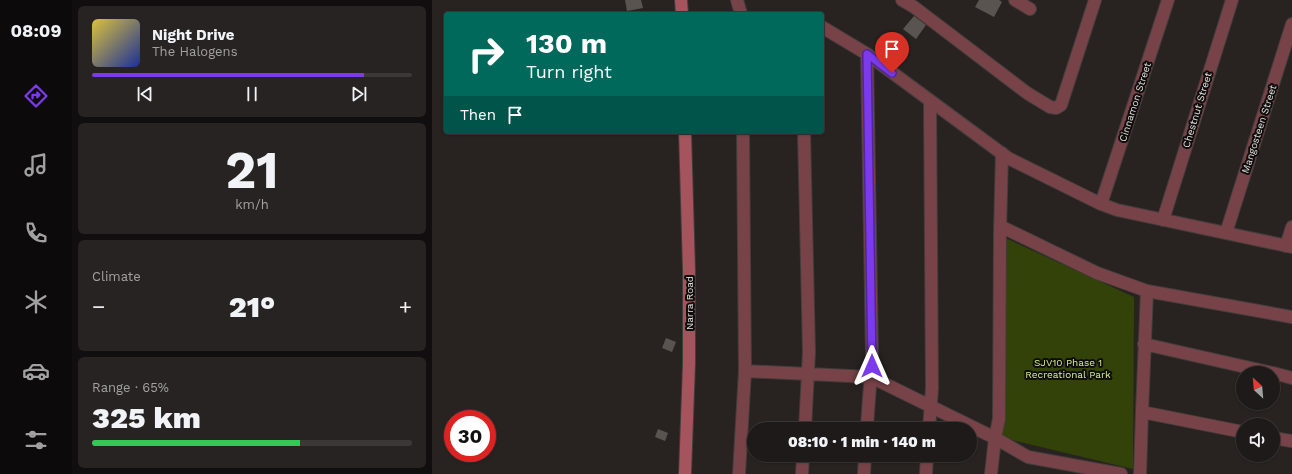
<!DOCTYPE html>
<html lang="en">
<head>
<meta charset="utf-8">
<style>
  body { margin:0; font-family:"Work Sans",sans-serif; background:#262322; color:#f1f3f6; height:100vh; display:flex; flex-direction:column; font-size:15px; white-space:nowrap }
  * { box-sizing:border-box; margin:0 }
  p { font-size:13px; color:#a1a1a2 }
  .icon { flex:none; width:22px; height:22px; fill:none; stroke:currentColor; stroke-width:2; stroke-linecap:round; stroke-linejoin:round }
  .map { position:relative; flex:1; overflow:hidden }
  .sheet { display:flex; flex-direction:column; gap:6px; padding:6px; background:#100e0e; width:360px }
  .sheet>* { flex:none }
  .guide { position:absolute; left:12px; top:12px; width:380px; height:122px; border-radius:4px; box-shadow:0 1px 3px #0004,0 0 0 1px #3c3838; background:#00695c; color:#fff; overflow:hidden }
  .needle { width:26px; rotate:334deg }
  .tools { position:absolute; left:804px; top:366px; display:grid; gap:8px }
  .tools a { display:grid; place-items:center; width:44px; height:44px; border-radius:50%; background:#1e1a19; box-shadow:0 1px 3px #0004,0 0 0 1px #3c3838; font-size:20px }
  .speed { position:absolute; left:12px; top:410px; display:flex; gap:8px; font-size:20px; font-weight:700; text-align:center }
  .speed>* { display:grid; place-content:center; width:52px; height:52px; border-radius:50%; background:#1e1a19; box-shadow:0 1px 3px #0004,0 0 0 1px #3c3838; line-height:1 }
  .speed .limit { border:6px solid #d22; background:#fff; color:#111 }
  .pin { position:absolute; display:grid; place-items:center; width:34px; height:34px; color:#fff; margin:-41px -17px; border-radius:50% 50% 50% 0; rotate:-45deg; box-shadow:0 0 4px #0007 }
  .pin .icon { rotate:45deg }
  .me { position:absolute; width:44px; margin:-22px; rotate:0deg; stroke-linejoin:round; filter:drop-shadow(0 0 3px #0008) }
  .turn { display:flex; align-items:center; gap:14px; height:84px; padding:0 16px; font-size:18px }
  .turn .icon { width:52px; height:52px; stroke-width:2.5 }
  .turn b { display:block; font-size:28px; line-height:34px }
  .then { display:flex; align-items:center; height:38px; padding:0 16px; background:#0003; gap:8px; font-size:15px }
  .big { font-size:30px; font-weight:800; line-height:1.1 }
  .sheet .widget { flex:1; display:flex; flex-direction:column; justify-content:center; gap:6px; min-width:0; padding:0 14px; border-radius:6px; background:#262322 }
  .sheet .dial { align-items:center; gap:0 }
  .dial b { font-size:52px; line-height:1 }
  .song { display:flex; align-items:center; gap:12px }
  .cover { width:48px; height:48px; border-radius:6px; background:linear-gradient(135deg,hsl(50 70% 55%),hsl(230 70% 35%)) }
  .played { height:4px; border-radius:2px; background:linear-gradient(90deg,#7c3aed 85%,#3c3838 85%) }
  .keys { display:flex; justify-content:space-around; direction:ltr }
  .heat { display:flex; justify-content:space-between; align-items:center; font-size:22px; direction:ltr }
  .charge { height:6px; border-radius:3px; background:linear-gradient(90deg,#34c759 65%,#3c3838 0) }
  .trip { position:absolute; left:315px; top:422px; width:230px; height:40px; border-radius:20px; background:#1e1a19; box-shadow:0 1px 3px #0004,0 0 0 1px #3c3838; font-weight:800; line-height:40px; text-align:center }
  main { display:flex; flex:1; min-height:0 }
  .tab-bar { display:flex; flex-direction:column; width:72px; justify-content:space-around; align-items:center; background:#0c0a0a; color:#a1a1a2 }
  .tab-bar .icon { width:28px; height:28px }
  .tab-bar .on { color:#7c3aed }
  .tab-bar b { font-size:18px; color:#f1f3f6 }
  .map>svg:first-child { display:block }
  .green { fill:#334209 }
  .building { fill:#5a5451 }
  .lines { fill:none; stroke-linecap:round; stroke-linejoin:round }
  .street-casing { stroke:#423d3b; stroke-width:14 }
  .secondary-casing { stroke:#423d3b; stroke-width:14 }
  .street { stroke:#784348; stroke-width:12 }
  .secondary { stroke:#a5535c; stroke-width:12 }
  .route-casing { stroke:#51269a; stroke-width:10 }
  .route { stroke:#7c3aed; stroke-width:7 }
  .labels { text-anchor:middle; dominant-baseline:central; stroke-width:4; stroke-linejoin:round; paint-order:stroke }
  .street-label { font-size:10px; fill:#e3e0de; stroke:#0f0d0c }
  .park-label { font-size:10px; fill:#d3f28e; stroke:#0f0d0c }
</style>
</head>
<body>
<main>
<nav class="tab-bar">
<b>08:09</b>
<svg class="icon on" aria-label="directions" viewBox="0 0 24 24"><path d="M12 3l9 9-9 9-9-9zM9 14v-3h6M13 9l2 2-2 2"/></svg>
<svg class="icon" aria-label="music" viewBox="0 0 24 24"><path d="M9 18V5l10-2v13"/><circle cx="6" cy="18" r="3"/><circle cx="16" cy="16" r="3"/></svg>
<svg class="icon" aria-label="phone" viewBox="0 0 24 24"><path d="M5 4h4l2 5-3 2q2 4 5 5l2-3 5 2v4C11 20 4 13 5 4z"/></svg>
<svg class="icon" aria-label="climate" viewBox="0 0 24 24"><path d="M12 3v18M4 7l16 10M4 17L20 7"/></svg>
<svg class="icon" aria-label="car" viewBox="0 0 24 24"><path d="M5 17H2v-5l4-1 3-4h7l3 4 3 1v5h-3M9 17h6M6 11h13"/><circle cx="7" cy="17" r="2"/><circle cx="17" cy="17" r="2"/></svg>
<svg class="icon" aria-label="filters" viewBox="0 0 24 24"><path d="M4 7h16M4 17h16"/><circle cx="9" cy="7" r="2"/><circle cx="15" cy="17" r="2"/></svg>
</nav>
<section class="sheet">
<div class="widget">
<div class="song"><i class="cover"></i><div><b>Night Drive</b><p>The Halogens</p></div></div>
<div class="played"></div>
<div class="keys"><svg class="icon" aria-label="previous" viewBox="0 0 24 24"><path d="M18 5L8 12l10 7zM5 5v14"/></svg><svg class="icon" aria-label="pause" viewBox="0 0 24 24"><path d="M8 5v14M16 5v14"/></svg><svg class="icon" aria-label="next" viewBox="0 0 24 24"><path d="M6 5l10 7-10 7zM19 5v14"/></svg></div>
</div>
<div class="widget dial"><b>21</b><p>km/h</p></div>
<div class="widget"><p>Climate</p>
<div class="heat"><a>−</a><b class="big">21°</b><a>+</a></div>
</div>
<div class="widget"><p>Range · 65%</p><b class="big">325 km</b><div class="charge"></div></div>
</section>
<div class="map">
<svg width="860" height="474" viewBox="0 0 860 474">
  <rect width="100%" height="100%" fill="#282321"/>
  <path class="green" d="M 571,237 L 702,297 L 701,469 L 571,438 Z"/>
  <path class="building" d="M 193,0 L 209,0 L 211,8 L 195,11 Z
    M 547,0 L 567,0 L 570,2 L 562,17 L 543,7 Z
    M 482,16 L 494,25 L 484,39 L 471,29 Z
    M 234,338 L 244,342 L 240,352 L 230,348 Z
    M 226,429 L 236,433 L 233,441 L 223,437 Z"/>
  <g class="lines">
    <g class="street-casing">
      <path id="street" d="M 305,0 L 309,14
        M 470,0 L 482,7 L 595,93 L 618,107 L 624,108 L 629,105 L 663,0
        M 583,0 L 598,9
        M 390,27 L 435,54 L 576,158 L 669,204 L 685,210 L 860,247
        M 435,54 L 440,356 C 439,380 436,405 435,429
        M 372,132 L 377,352 L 373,429
        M 669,204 L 736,0
        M 731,220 L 800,0
        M 568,226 L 665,273 L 715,291 L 860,317
        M 794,233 L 860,24
        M 854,246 L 860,227
        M 712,344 L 840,373
        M 313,371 L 439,377 L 563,438 L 596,457 L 689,474
        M 841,373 L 860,378
        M 710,412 L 811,432
        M 497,429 L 500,388 L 498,101
        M 841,438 L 860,441
        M 307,474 L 313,371 L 311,132
        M 370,474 L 371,455
        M 432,474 L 433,455
        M 494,474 L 495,455
        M 559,474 L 563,438 L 567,419 L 568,232 L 570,153
        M 708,474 L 710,412 L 715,291"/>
    </g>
    <g class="secondary-casing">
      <path id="secondary" d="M 249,0 L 250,14
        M 253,474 L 257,364 L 257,270 L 253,132"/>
    </g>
    <use href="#street" class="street"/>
    <use href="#secondary" class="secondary"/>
  </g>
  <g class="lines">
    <g class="route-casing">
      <path id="route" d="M 440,366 L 435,54 L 460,73"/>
    </g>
    <use href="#route" class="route"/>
  </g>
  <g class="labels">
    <g class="street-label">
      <text transform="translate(703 102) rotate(-72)">Cinnamon Street</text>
      <text transform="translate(765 110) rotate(-73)">Chestnut Street</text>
      <text transform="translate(827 129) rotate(-72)">Mangosteen Street</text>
      <text transform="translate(257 303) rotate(-90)">Narra Road</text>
    </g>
    <g class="park-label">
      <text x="636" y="362">SJV10 Phase 1<tspan x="636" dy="12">Recreational Park</tspan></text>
    </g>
  </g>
</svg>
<div class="tools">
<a><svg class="needle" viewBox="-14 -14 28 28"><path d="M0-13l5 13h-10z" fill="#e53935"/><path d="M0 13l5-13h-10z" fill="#a1a1a2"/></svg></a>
<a><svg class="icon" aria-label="sound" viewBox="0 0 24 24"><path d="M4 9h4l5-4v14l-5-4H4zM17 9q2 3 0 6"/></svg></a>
</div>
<div class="speed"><div class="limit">30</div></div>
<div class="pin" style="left:460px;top:73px;background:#d93025"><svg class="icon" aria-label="arrive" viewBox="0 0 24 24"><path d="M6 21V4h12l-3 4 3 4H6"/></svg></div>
<svg class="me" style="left:440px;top:366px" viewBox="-20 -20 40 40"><path d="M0-17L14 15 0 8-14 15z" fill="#7c3aed" stroke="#fff" stroke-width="4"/></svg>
<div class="trip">08:10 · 1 min · 140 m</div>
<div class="guide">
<div class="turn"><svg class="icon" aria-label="right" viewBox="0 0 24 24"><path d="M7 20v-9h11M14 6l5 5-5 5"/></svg><div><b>130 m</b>Turn right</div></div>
<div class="then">Then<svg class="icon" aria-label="arrive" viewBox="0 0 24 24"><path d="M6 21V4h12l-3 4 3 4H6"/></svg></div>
</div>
</div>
</main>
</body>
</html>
